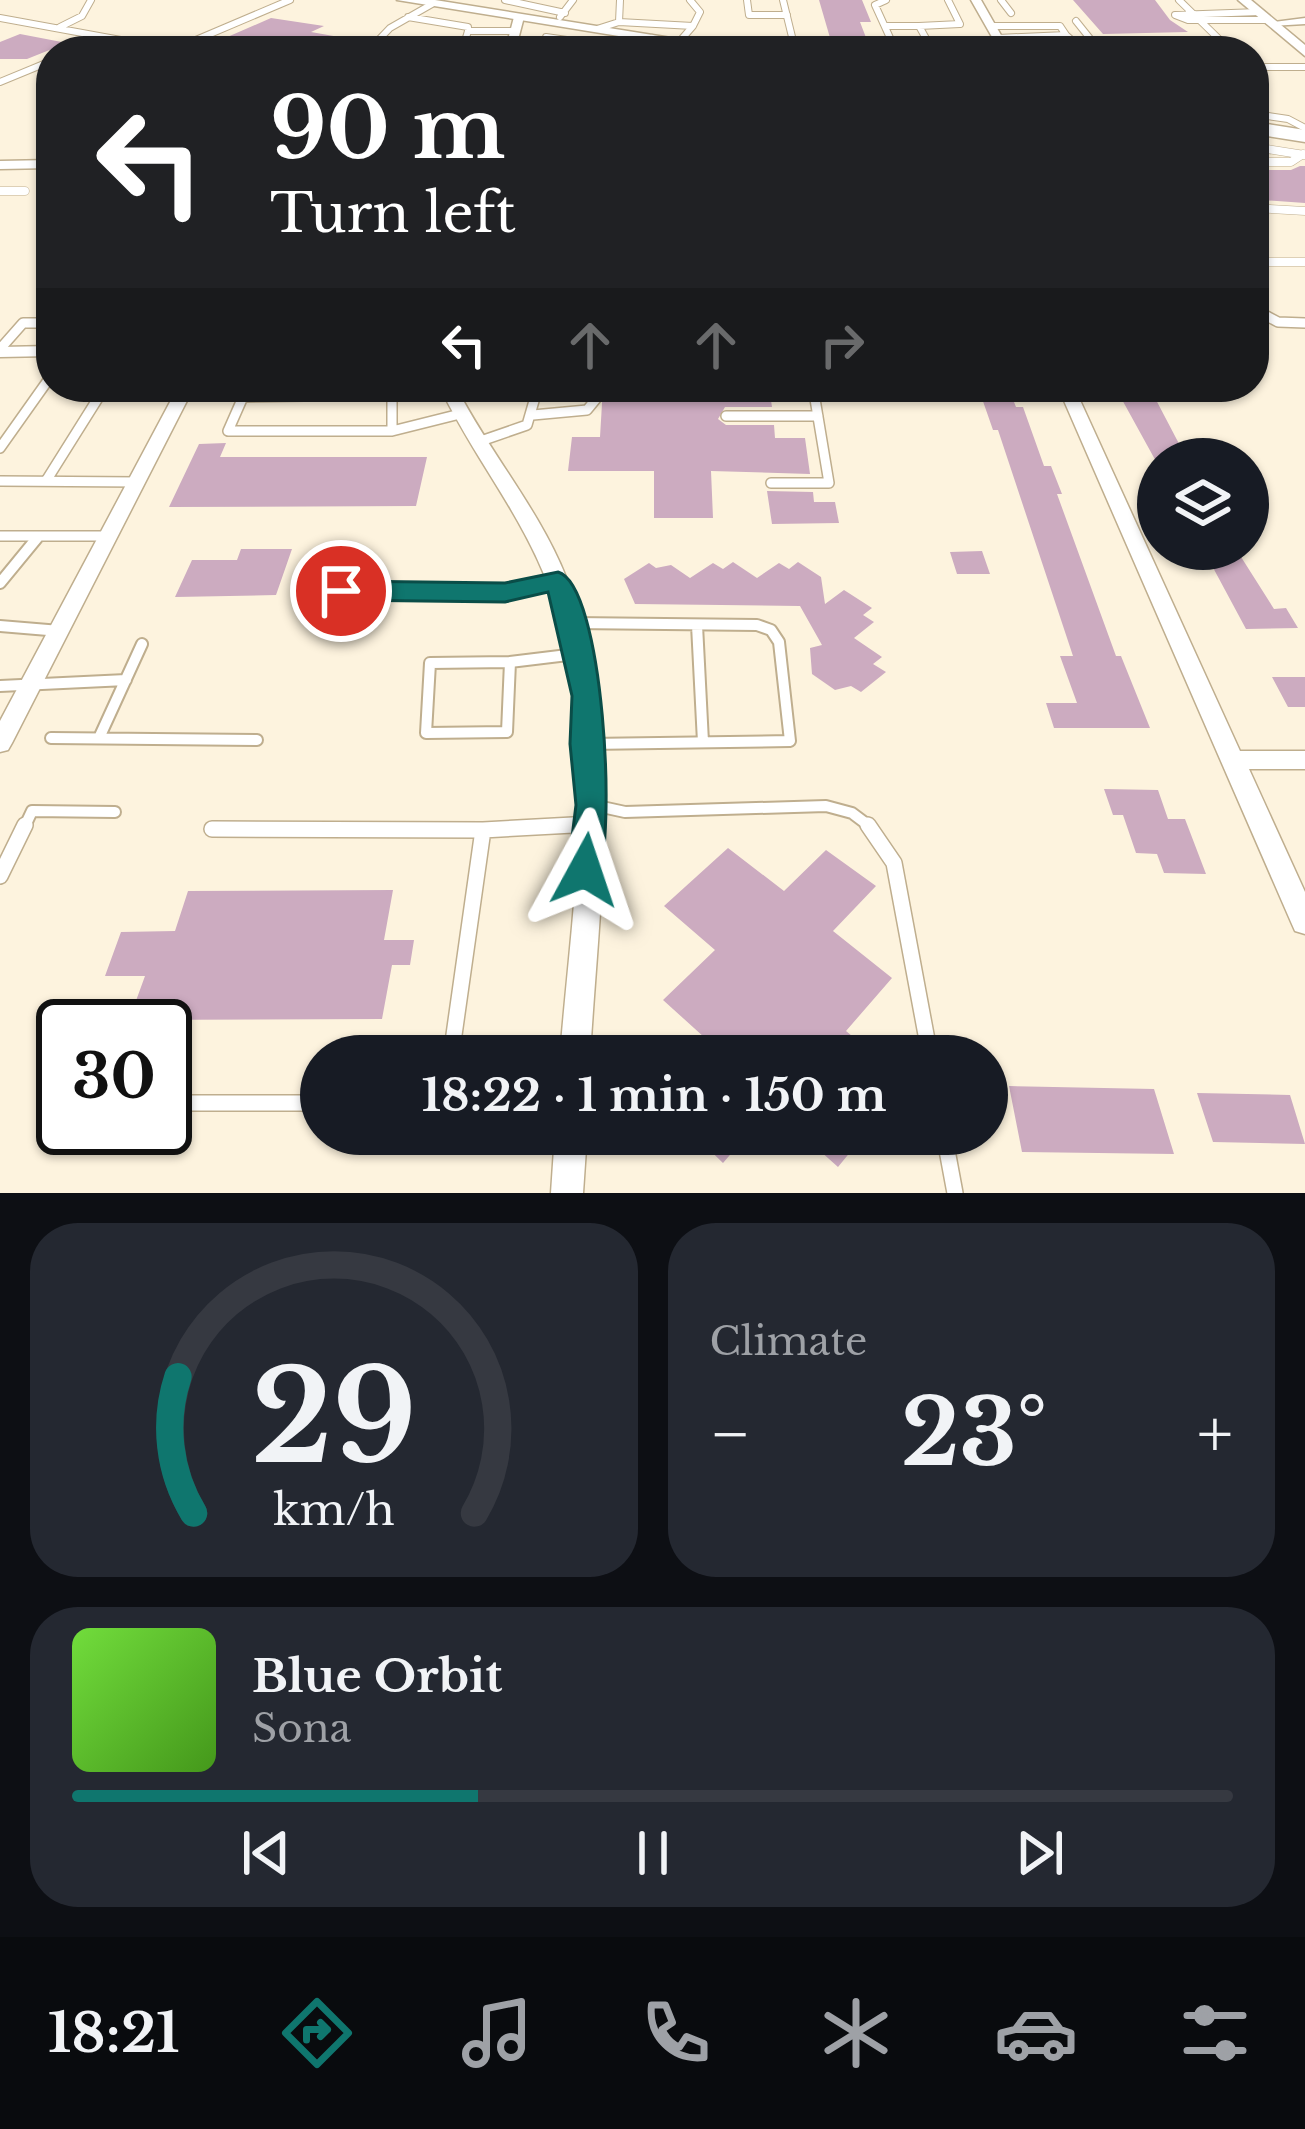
<!DOCTYPE html>
<html lang="en">
<head>
<meta charset="utf-8">
<style>
  body { margin:0; font-family:"Libre Baskerville",serif; background:#242831; color:#f1f3f6; height:100vh; display:flex; flex-direction:column; font-size:45px; white-space:nowrap }
  * { box-sizing:border-box; margin:0 }
  p { font-size:39px; color:#9ea1a6 }
  .icon { flex:none; width:66px; height:66px; fill:none; stroke:currentColor; stroke-width:2; stroke-linecap:round; stroke-linejoin:round }
  .map { position:relative; height:1193px; overflow:hidden }
  .side { display:flex; flex-direction:column; gap:30px; padding:30px; background:#0d0f14; flex:1 }
  .side>* { flex:none }
  .top-card { position:absolute; left:36px; top:36px; width:1233px; height:366px; border-radius:48px; box-shadow:0 3px 9px #0004; background:#202124; color:#fff; overflow:hidden }
  .tools { position:absolute; left:1137px; top:438px; display:grid; gap:24px }
  .tools a { display:grid; place-items:center; width:132px; height:132px; border-radius:50%; background:#171b24; box-shadow:0 3px 9px #0004; font-size:60px }
  .speed { position:absolute; left:36px; top:999px; display:flex; gap:24px; font-size:60px; font-weight:700; text-align:center }
  .speed>* { display:grid; place-content:center; width:156px; height:156px; border-radius:50%; background:#171b24; box-shadow:0 3px 9px #0004; line-height:1 }
  .speed .limit { border:6px solid #111; border-radius:18px; background:#fff; color:#111 }
  .pin { position:absolute; display:grid; place-items:center; width:102px; height:102px; color:#fff; margin:-51px; border:6px solid #fff; border-radius:50%; box-shadow:0 3px 12px #0007 }
  .me { position:absolute; width:132px; margin:-66px; rotate:5deg; stroke-linejoin:round; filter:drop-shadow(0 0 9px #0008) }
  .turn { display:flex; align-items:center; gap:42px; height:252px; padding:0 36px; font-size:54px }
  .turn .icon { width:156px; height:156px; stroke-width:2.5 }
  .turn b { display:block; font-size:84px; line-height:102px }
  .lanes { display:flex; align-items:center; height:114px; padding:0 36px; background:#0003; justify-content:center; gap:60px; direction:ltr }
  .lanes .off { opacity:.35 }
  .big { font-size:90px; font-weight:700; line-height:1.1 }
  .side .widget { flex:1; display:flex; flex-direction:column; justify-content:center; gap:18px; min-width:0; padding:0 42px; border-radius:48px; background:#242831 }
  .side .dial { align-items:center; gap:0 }
  .dial svg { height:312px; overflow:visible; fill:none; stroke:#363941; stroke-width:7; stroke-linecap:round; text-anchor:middle }
  .dial text { fill:#f1f3f6; stroke:none }
  .song { display:flex; align-items:center; gap:36px }
  .cover { width:144px; height:144px; border-radius:18px; background:linear-gradient(135deg,hsl(100 70% 55%),hsl(100 70% 35%)) }
  .played { height:12px; border-radius:6px; background:linear-gradient(90deg,#0f766e 35%,#363941 35%) }
  .keys { display:flex; justify-content:space-around; direction:ltr }
  .heat { display:flex; justify-content:space-between; align-items:center; font-size:66px; direction:ltr }
  .side .tiles { flex:1; display:grid; gap:30px; grid-template-columns:1fr 1fr }
  .widget:last-child { grid-column:span 2 }
  .trip { position:absolute; left:300px; top:1035px; width:708px; height:120px; border-radius:60px; background:#171b24; box-shadow:0 3px 9px #0004; font-weight:700; line-height:120px; text-align:center }
  .tab-bar { display:flex; height:192px; justify-content:space-around; align-items:center; background:#090b0e; color:#9ea1a6 }
  .tab-bar .icon { width:84px; height:84px }
  .tab-bar .active { color:#0f766e }
  .tab-bar b { font-size:54px; color:#f1f3f6 }
  .map>svg:first-child { display:block }
  .building { fill:#ccabc0 }
  .lines { fill:none; stroke-linecap:round; stroke-linejoin:round }
  .service-far4-casing { stroke:#bfae8e; stroke-width:8 }
  .service-far3-casing { stroke:#bfae8e; stroke-width:9 }
  .service-far2-casing { stroke:#bfae8e; stroke-width:12 }
  .service-far1-casing { stroke:#bfae8e; stroke-width:14 }
  .service-casing { stroke:#bfae8e; stroke-width:18 }
  .minor-casing { stroke:#bfae8e; stroke-width:3 }
  .tertiary-casing { stroke:#bfae8e; stroke-width:3 }
  .secondary-casing { stroke:#bfae8e; stroke-width:3 }
  .service-far4 { stroke:#fff; stroke-width:6 }
  .service-far3 { stroke:#fff; stroke-width:8 }
  .service-far2 { stroke:#fff; stroke-width:9 }
  .service-far1 { stroke:#fff; stroke-width:10 }
  .service { stroke:#fff; stroke-width:15 }
  .minor { fill:#fff; fill-rule:evenodd }
  .tertiary { fill:#fff; fill-rule:evenodd }
  .secondary { fill:#fff; fill-rule:evenodd }
  .route { fill:#0f766e; stroke:#0a4d48; stroke-width:3 }
</style>
</head>
<body>
<div class="map">
<svg width="1305" height="1193" viewBox="0 0 1305 1193">
  <rect width="100%" height="100%" fill="#fdf3de"/>
  <path class="building" d="M 819,0 L 862,0 L 871,22 L 860,22 L 870,48 L 833,48 Z
    M 1073,0 L 1155,0 L 1170,20 L 1188,32 L 1103,34 Z
    M 271,18 L 324,26 L 311,32 L 356,40 L 355,51 L 244,51 L 209,45 Z
    M 20,34 L 67,43 L 27,59 L 0,59 L 0,42 Z
    M 1300,166 L 1305,166 L 1305,203 L 1262,200 L 1254,190 L 1254,170 L 1291,170 Z
    M 603,387 L 769,387 L 772,407 L 725,407 L 718,419 L 726,425 L 774,425 L 775,438 L 805,438 L 810,474 L 711,471 L 713,518 L 654,518 L 654,471 L 568,471 L 572,437 L 600,437 Z
    M 978,387 L 1008,387 L 1016,407 L 1023,407 L 1044,466 L 1051,466 L 1062,494 L 1057,494 L 1116,656 L 1121,656 L 1150,728 L 1054,728 L 1046,703 L 1077,703 L 1060,656 L 1073,656 L 998,430 L 993,430 Z
    M 1120,396 L 1154,396 L 1187,459 L 1158,459 L 1158,465 Z
    M 226,443 L 220,457 L 427,457 L 416,506 L 169,507 L 199,444 Z
    M 767,491 L 813,492 L 814,502 L 835,502 L 839,523 L 772,524 Z
    M 241,549 L 292,549 L 276,595 L 175,597 L 192,560 L 237,560 Z
    M 1203,549 L 1236,549 L 1274,609 L 1286,608 L 1298,628 L 1246,629 Z
    M 982,551 L 990,574 L 957,574 L 950,552 Z
    M 733,562 L 757,578 L 779,563 L 789,569 L 798,562 L 821,577 L 825,604 L 844,590 L 872,608 L 863,615 L 874,622 L 854,638 L 882,657 L 873,664 L 886,672 L 861,692 L 851,686 L 835,690 L 812,674 L 810,648 L 822,645 L 800,606 L 635,604 L 624,579 L 649,563 L 656,568 L 671,565 L 690,578 L 713,563 L 723,569 Z
    M 1272,677 L 1305,677 L 1305,707 L 1288,707 Z
    M 1104,789 L 1158,790 L 1168,819 L 1185,819 L 1206,874 L 1164,873 L 1157,854 L 1136,853 L 1123,815 L 1113,815 Z
    M 728,848 L 784,891 L 826,850 L 876,886 L 833,931 L 892,978 L 846,1031 L 876,1056 L 725,1056 L 663,1000 L 715,950 L 664,906 Z
    M 393,890 L 384,940 L 414,940 L 410,965 L 392,965 L 382,1019 L 129,1020 L 145,976 L 105,976 L 121,932 L 175,931 L 188,891 Z
    M 1009,1086 L 1154,1089 L 1174,1154 L 1022,1152 Z
    M 1197,1093 L 1290,1095 L 1305,1144 L 1213,1142 Z
    M 693,1134 L 748,1134 L 723,1163 Z
    M 801,1134 L 865,1134 L 838,1167 Z"/>
  <g class="lines">
    <g class="service-far4-casing">
      <path id="service-far4" d="M 505,0 L 565,13
        M 690,0 L 700,12 L 693,26
        M 747,0 L 749,15 L 787,15
        M 783,0 L 794,45 L 786,51
        M 886,0 L 875,5 L 896,51
        M 1001,0 L 1011,13
        M 1259,12 L 1175,15 L 1188,20 L 1268,20
        M 408,17 L 468,27 L 468,31 L 515,31
        M 560,17 L 573,0
        M 0,18 L 148,45 L 157,51
        M 1076,21 L 1092,41 L 1221,41 L 1179,0
        M 619,22 L 620,0
        M 885,26 L 919,26
        M 991,26 L 1060,26 L 1066,35
        M 60,27 L 82,16 L 91,0
        M 597,29 L 619,22 L 693,26 L 679,42
        M 998,38 L 1066,35 L 1084,51
        M 1037,46 L 1072,44
        M 74,51 L 105,39
        M 170,51 L 290,0
        M 368,51 L 390,28 L 432,4
        M 462,51 L 468,31
        M 543,51 L 546,37 L 608,46 L 607,51
        M 639,51 L 652,38
        M 933,51 L 919,26 L 960,24 L 948,0
        M 1266,67 L 1305,67
        M 0,82 L 51,61
        M 1254,114 L 1288,119 L 1305,128"/>
    </g>
    <g class="service-far3-casing">
      <path id="service-far3" d="M 1254,147 L 1305,155
        M 1254,162 L 1291,162 L 1303,154
        M 0,191 L 25,191
        M 1254,208 L 1305,211
        M 1254,262 L 1305,262
        M 1254,309 L 1266,316"/>
    </g>
    <g class="service-far2-casing">
      <path id="service-far2" d="M 1261,313 L 1278,322 L 1305,323
        M 0,349 L 23,323 L 51,323
        M 310,387 L 305,396 L 243,397 L 228,431 L 392,431 L 460,414
        M 305,396 L 392,396 L 392,431
        M 533,415 L 587,410 L 596,399
        M 726,416 L 818,416
        M 478,442 L 527,425 L 538,387
        M 0,448 L 51,376
        M 0,481 L 138,482
        M 46,481 L 105,387
        M 771,483 L 829,483 L 813,387
        M 0,536 L 109,536
        M 34,541 L 38,536"/>
    </g>
    <g class="service-far1-casing">
      <path id="service-far1" d="M 0,583 L 37,538
        M 341,591 L 504,593 L 558,581
        M 573,623 L 757,625 L 771,630 L 779,642 L 790,741 L 589,744
        M 697,625 L 703,742
        M 0,626 L 60,631
        M 510,662 L 507,732 L 426,733 L 430,663 Z
        M 510,662 L 576,654
        M 0,686 L 126,680
        M 51,738 L 257,740
        M 99,738 L 142,644
        M 593,805 L 625,812 L 826,806 L 852,813 L 872,828
        M 24,828 L 32,811 L 115,812
        M 521,828 L 587,824"/>
    </g>
    <g class="service-casing">
      <path id="service" d="M 868,825 L 894,863 L 930,1056
        M 212,829 L 483,830 L 573,825
        M 0,876 L 25,825
        M 451,1056 L 483,830
        M 165,1103 L 321,1103
        M 944,1134 L 955,1193"/>
    </g>
    <g class="minor-casing">
      <path id="minor" d="M 971,0 L 981,0 L 1010,51 L 1000,51 Z
        M 519,14 L 524,17 L 515,51 L 505,51 L 514,17 Z
        M 1305,18 L 1305,24 L 1271,26 L 1266,23 Z
        M 51,160 L 51,168 L 0,169 L 0,161 Z
        M 51,346 L 51,356 L 0,357 L 0,347 Z
        M 178,387 L 194,387 L 12,743 L 8,750 L 0,752 L 0,721 Z
        M 440,387 L 456,387 C 489,452 539,509 566,577 C 626,726 599,900 590,1056 L 560,1056 C 572,904 605,717 543,572 C 516,507 470,451 440,387 Z
        M 1058,387 L 1074,387 L 1240,751 L 1305,751 L 1305,769 L 1249,769 L 1305,892 L 1305,934 L 1295,931 L 1291,922 Z
        M 555,1134 L 587,1134 L 583,1193 L 551,1193 Z"/>
    </g>
    <g class="tertiary-casing">
      <path id="tertiary" d="M 1238,0 L 1251,0 L 1305,45 L 1305,56 Z"/>
    </g>
    <g class="secondary-casing">
      <path id="secondary" d="M 397,0 L 435,0 L 752,51 L 711,51 Z
        M 1254,122 L 1305,130 L 1305,142 L 1254,134 Z"/>
    </g>
    <use href="#service-far4" class="service-far4"/>
    <use href="#service-far3" class="service-far3"/>
    <use href="#service-far2" class="service-far2"/>
    <use href="#service-far1" class="service-far1"/>
    <use href="#service" class="service"/>
    <use href="#minor" class="minor"/>
    <use href="#tertiary" class="tertiary"/>
    <use href="#secondary" class="secondary"/>
  </g>
  <path class="route" d="M 558,572 C 604,585 617,839 597,880 L 585,885 L 573,880 L 568,870 L 576,805 L 570,744 L 572,696 L 548,592 L 505,602 L 341,600 L 327,591 L 341,581 L 505,583 Z"/>
</svg>
<div class="tools">
<a><svg class="icon" aria-label="layers" viewBox="0 0 24 24"><path d="M12 4l9 5-9 5-9-5zM3 14l9 5 9-5"/></svg></a>
</div>
<div class="speed"><div class="limit">30</div></div>
<div class="pin" style="left:341px;top:591px;background:#d93025"><svg class="icon" aria-label="arrive" viewBox="0 0 24 24"><path d="M6 21V4h12l-3 4 3 4H6"/></svg></div>
<svg class="me" style="left:585px;top:870px" viewBox="-20 -20 40 40"><path d="M0-17L14 15 0 8-14 15z" fill="#0f766e" stroke="#fff" stroke-width="4"/></svg>
<div class="trip">18:22 · 1 min · 150 m</div>
<div class="top-card">
<div class="turn"><svg class="icon" aria-label="left" viewBox="0 0 24 24"><path d="M17 20v-9H6M10 6l-5 5 5 5"/></svg><div><b>90 m</b>Turn left</div></div>
<div class="lanes"><svg class="icon" aria-label="left" viewBox="0 0 24 24"><path d="M17 20v-9H6M10 6l-5 5 5 5"/></svg><svg class="icon off" aria-label="ahead" viewBox="0 0 24 24"><path d="M12 20V5M6 11l6-6 6 6"/></svg><svg class="icon off" aria-label="ahead" viewBox="0 0 24 24"><path d="M12 20V5M6 11l6-6 6 6"/></svg><svg class="icon off" aria-label="right" viewBox="0 0 24 24"><path d="M7 20v-9h11M14 6l5 5-5 5"/></svg></div>
</div>
</div>
<section class="side">
<div class="tiles">
<div class="widget dial"><svg viewBox="0 0 100 80">
<path d="M14 69A42 42 0 1 1 86 69"/>
<path d="M14 69A42 42 0 0 1 10 34" stroke="#0f766e"/>
<text x="50" y="56" font-size="32" font-weight="700">29</text>
<text x="50" y="72" font-size="11">km/h</text>
</svg></div>
<div class="widget"><p>Climate</p>
<div class="heat"><a>−</a><b class="big">23°</b><a>+</a></div>
</div>
<div class="widget">
<div class="song"><i class="cover"></i><div><b>Blue Orbit</b><p>Sona</p></div></div>
<div class="played"></div>
<div class="keys"><svg class="icon" aria-label="previous" viewBox="0 0 24 24"><path d="M18 5L8 12l10 7zM5 5v14"/></svg><svg class="icon" aria-label="pause" viewBox="0 0 24 24"><path d="M8 5v14M16 5v14"/></svg><svg class="icon" aria-label="next" viewBox="0 0 24 24"><path d="M6 5l10 7-10 7zM19 5v14"/></svg></div>
</div>
</div>
</section>
<nav class="tab-bar">
<b>18:21</b>
<svg class="icon active" aria-label="directions" viewBox="0 0 24 24"><path d="M12 3l9 9-9 9-9-9zM9 14v-3h6M13 9l2 2-2 2"/></svg>
<svg class="icon" aria-label="music" viewBox="0 0 24 24"><path d="M9 18V5l10-2v13"/><circle cx="6" cy="18" r="3"/><circle cx="16" cy="16" r="3"/></svg>
<svg class="icon" aria-label="phone" viewBox="0 0 24 24"><path d="M5 4h4l2 5-3 2q2 4 5 5l2-3 5 2v4C11 20 4 13 5 4z"/></svg>
<svg class="icon" aria-label="climate" viewBox="0 0 24 24"><path d="M12 3v18M4 7l16 10M4 17L20 7"/></svg>
<svg class="icon" aria-label="car" viewBox="0 0 24 24"><path d="M5 17H2v-5l4-1 3-4h7l3 4 3 1v5h-3M9 17h6M6 11h13"/><circle cx="7" cy="17" r="2"/><circle cx="17" cy="17" r="2"/></svg>
<svg class="icon" aria-label="filters" viewBox="0 0 24 24"><path d="M4 7h16M4 17h16"/><circle cx="9" cy="7" r="2"/><circle cx="15" cy="17" r="2"/></svg>
</nav>
</body>
</html>
